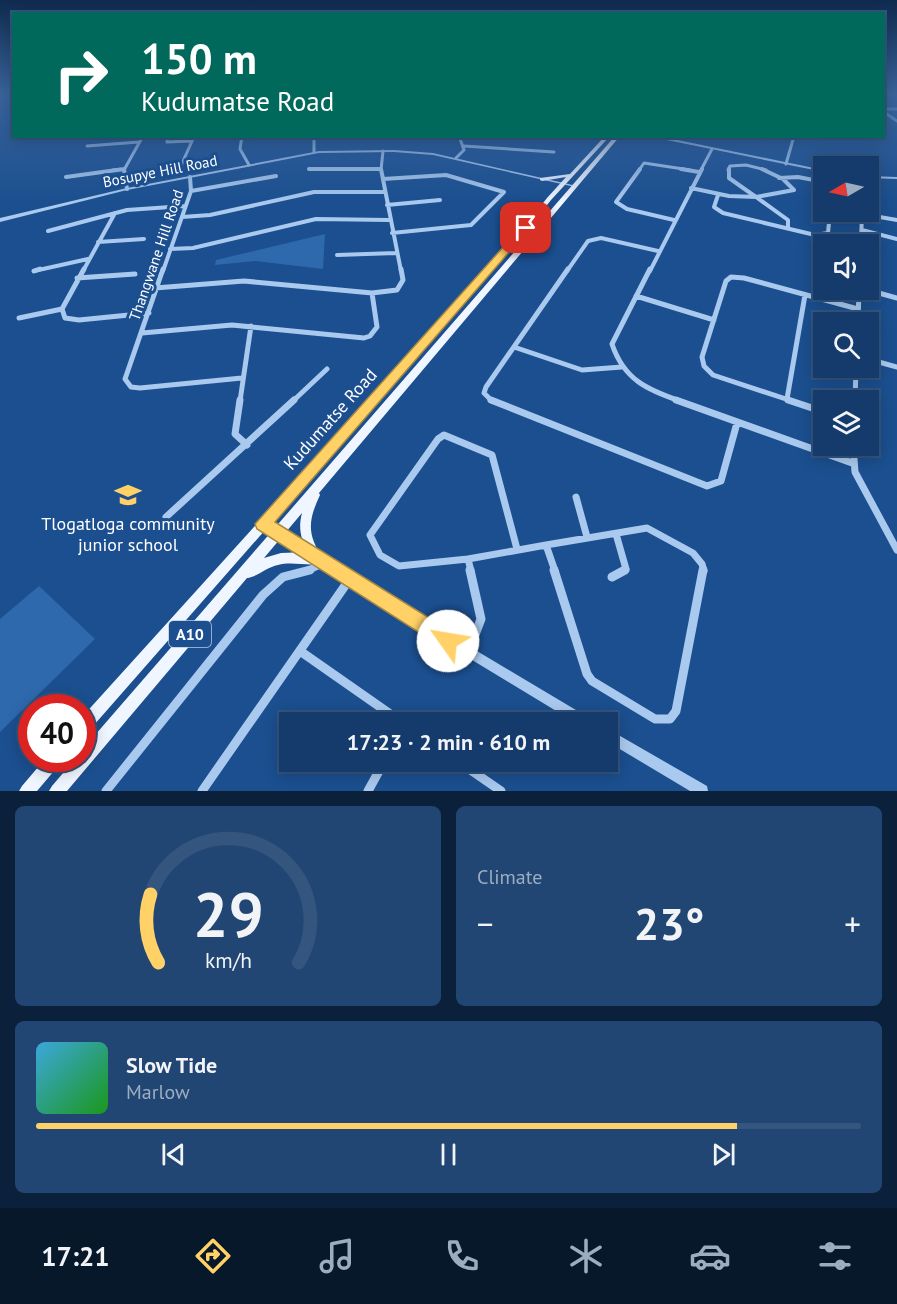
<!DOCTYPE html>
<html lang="en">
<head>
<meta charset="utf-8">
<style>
  body { margin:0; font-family:"PT Sans",sans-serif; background:#214673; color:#f1f3f6; height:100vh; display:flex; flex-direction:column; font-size:22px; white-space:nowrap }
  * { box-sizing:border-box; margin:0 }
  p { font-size:20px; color:#9dadc1 }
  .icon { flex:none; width:33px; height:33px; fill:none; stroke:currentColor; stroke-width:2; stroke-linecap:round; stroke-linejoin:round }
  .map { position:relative; height:791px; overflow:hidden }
  .details { display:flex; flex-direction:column; gap:15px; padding:15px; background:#0b203b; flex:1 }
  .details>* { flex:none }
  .guide { position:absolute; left:12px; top:12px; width:873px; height:126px; border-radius:0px; box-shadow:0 3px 15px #0003,0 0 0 2px #33557e; background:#00695c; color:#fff; overflow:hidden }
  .needle { width:39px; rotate:261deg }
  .controls { position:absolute; left:813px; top:156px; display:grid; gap:12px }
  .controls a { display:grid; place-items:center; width:66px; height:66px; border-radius:0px; background:#143b6b; box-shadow:0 3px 15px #0003,0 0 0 2px #33557e; font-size:30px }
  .speed { position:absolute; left:18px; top:694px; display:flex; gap:12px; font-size:30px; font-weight:700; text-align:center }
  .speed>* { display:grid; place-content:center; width:78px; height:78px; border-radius:50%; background:#143b6b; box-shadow:0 3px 15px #0003,0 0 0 2px #33557e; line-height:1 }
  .speed .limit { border:9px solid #d22; background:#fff; color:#111 }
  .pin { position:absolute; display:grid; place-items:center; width:51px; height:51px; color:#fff; margin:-26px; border-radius:12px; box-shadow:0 3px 9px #0006 }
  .me { position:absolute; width:66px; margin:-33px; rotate:302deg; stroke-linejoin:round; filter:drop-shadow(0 0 4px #0008) }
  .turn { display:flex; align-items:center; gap:21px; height:126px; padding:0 30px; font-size:27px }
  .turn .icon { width:78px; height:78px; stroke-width:2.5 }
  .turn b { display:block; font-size:42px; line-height:51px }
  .big { font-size:45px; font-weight:800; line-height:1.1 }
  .details .card { flex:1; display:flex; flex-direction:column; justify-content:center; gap:9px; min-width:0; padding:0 21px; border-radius:9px; background:#214673 }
  .details .dial { align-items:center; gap:0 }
  .dial svg { height:156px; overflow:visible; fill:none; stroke:#33557e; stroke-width:7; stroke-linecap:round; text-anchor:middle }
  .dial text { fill:#f1f3f6; stroke:none }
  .song { display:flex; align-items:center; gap:18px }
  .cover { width:72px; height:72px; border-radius:9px; background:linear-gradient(135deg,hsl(200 70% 55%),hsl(120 70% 35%)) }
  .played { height:6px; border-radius:3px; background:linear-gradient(90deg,#ffd166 85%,#33557e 85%) }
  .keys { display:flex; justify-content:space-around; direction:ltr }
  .heat { display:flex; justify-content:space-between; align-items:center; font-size:33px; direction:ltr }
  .details .tiles { flex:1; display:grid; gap:15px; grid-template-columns:1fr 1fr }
  .card:last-child { grid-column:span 2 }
  .trip { position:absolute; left:279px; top:712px; width:339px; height:60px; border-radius:0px; background:#143b6b; box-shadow:0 3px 15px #0003,0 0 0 2px #33557e; font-weight:800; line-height:60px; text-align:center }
  .tab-bar { display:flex; height:96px; justify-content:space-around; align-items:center; background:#08182b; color:#9dadc1 }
  .tab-bar .icon { width:42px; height:42px }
  .tab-bar .current { color:#ffd166 }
  .tab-bar b { font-size:27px; color:#f1f3f6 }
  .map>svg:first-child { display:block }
  .green { fill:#2e69ad }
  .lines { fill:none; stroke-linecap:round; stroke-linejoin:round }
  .minor-far4 { stroke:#a9c9ee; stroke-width:3 }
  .minor-far3 { stroke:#a9c9ee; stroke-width:4 }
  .minor-far2 { stroke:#a9c9ee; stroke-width:5 }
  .minor-far1 { stroke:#a9c9ee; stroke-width:7 }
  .minor { stroke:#a9c9ee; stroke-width:9 }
  .tertiary { fill:#a9c9ee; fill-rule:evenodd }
  .primary { fill:#f0f6ff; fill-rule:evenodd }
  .route { fill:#ffd166; stroke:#a68842; stroke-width:1.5 }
  .labels { text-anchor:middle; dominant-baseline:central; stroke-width:6; stroke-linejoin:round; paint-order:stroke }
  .far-street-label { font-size:15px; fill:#fff; stroke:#1b4f8f }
  .shield { fill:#1b4f8f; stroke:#bbcadd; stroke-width:1.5 }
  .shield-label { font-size:16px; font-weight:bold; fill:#fff }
  .street-label { font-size:18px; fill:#fff; stroke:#1b4f8f }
  .poi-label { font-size:18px; fill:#fff; stroke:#1b4f8f }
</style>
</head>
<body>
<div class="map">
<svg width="897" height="791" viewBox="0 0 897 791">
  <rect width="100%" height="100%" fill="#1b4f8f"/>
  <path class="green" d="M 325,234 L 323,269 L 255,261 L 215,265 L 216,260 Z
    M 39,586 L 95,639 L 0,732 L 0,619 Z"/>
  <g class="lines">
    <path class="minor-far4" d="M 884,94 L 897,94
      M 884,109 L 897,109
      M 884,112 L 897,121
      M 168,136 L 167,142 L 191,141
      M 242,136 L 240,149 L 249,165
      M 314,136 L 314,152
      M 555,136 L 565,136
      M 87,146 L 139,142
      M 464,146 L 554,152
      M 456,158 L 464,150 L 459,136
      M 786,164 L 794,136
      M 309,169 L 381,169
      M 113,170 L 124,169
      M 124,170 L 143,136
      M 179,170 L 193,139 L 197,136
      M 381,170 L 383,151
      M 639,170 L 644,163 L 690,170
      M 701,170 L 712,149
      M 728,170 L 730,166 L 746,165 L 766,170"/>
    <path class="minor-far3" d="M 124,169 L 127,189
      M 309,169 L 381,169
      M 381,169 L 401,271
      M 640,169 L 616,202 L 627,209 L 674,220
      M 681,169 L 699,172
      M 729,169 L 729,178 L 756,197
      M 66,177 L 124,169
      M 779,178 L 798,177 L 824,182
      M 383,179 L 446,175 L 504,192 L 471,225 L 392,233
      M 691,188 L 729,196 L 756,197
      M 191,191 L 276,176
      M 718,195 L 714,207 L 723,213 L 815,235 L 828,233 L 830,212
      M 756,197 L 788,220 L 788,228
      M 756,197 L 794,190 L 783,179 L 762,169
      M 387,205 L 440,200
      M 874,216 L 897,220
      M 182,217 L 210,215 L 314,192 L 385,192
      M 862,230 L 897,239
      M 48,231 L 127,210 L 185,206
      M 98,242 L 144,239
      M 861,244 L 862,212
      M 170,249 L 193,248 L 316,219 L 389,220
      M 337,255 L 396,253
      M 34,271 L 88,259
      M 83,271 L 115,213
      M 163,271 L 191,191 L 190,177
      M 567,271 L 588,241 L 601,238 L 658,251
      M 650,271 L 702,169"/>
    <path class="minor-far2" d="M 84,269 L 62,309 L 65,318 L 79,320 L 149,313
      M 163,269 L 125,379 L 131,387 L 140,388 L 242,378
      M 650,269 L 612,344 C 624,380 648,390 680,401
      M 34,271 L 40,269
      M 77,278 L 135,274
      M 155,288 L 244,281 L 372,293 L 397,290 L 403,280 L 401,269
      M 868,290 L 897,298
      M 636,296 L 714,320
      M 19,318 L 62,309
      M 858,322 L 859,290
      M 142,333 L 232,325 L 364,338 L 370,336 L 377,327 L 372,293
      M 514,347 L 582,370 L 622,367
      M 868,359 L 897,367
      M 787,399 L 805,295
      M 855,400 L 856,368
      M 240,401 L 251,326
      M 293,401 L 327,369
      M 492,401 L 484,393 L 486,387 L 568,269
      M 792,401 L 713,375 L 704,366 L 702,357 L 726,281 L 731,277 L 744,278 L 858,309"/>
    <path class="minor-far1" d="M 240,400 L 235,434 L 247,445
      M 491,400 L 707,486 L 721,481 L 737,423
      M 676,400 L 852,463
      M 788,400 L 824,412
      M 853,446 L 855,472 L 897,550
      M 576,497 L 587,537
      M 166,517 L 294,400
      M 616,534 L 626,569 L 622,571
      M 546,545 L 555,571
      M 546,545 L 647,528 L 693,553 L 702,564 L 704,571
      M 517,549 L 492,455 L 444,435 L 438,439 L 370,535 L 380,555 L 399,566 L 468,559 L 546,545
      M 468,559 L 471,571
      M 307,571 L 324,563"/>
    <path class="minor" d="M 554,570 L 587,674 L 592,681 L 655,719 L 670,719 L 676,711 L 703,570
      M 612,577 L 625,570
      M 300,651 L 403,723
      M 468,653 L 481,619 L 470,570
      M 459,762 L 501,791
      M 106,791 L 263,595 L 283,577 L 310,570
      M 202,791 L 349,580
      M 368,791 L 384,762"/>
    <path class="tertiary" d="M 658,136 L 824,170 L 824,172 L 647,136 Z
      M 394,150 L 433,153 L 577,186 L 575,187 L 433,155 L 394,152 L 319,153 L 127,190 L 0,222 L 0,218 L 127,188 L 319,151 Z
      M 868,176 L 897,177 L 897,179 L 868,178 Z
      M 263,520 L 353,577 L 591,719 L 593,723 L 576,723 L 345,583 L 260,527 L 258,524 L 260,521 Z
      M 608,729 L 707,786 L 708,791 L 690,791 L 608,742 Z"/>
    <path class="primary" d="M 605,136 L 610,136 L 551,200 L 516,244 L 87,733 L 82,735 L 82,717 L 512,242 L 547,198 L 566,177 L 542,181 L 540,180 L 540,178 L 570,174 Z
      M 615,136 L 620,136 L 319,493 L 320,495 C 313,510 307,525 314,542 C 316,548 320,553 323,559 L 321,563 C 311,567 292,561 278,565 C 267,567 257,577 247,578 L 67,791 L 49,791 L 52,786 L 75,759 L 82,759 L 82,750 ZM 302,513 C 298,528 301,538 307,552 L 281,553 L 264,558 Z
      M 45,759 L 62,759 L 60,764 L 37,791 L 19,791 L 22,786 Z"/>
  </g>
  <linearGradient id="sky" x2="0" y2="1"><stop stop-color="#0f2b4f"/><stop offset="0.46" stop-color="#39639b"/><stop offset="1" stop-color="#39639b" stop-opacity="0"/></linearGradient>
  <rect width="897" height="203" fill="url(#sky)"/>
  <path class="route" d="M 522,226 L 530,228 L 275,522 L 455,634 L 458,641 L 455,648 L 448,651 L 257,529 L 255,524 Z"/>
  <defs>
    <g id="school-bare" transform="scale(2.07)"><path d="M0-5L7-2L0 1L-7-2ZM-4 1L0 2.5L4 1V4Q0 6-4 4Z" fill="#ffd166" stroke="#1b4f8f" stroke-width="2.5" paint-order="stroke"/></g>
  </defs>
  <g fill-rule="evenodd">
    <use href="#school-bare" x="128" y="495"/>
  </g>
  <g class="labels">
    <g class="far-street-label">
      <text transform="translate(160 171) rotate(-11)">Bosupye Hill Road</text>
      <text transform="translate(156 255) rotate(-71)">Thangwane Hill Road</text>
    </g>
    <rect class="shield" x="169" y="621" width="42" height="26" rx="4.5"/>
    <g class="shield-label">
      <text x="190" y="634">A10</text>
    </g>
    <g class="street-label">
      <text transform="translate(330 419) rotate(-48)">Kudumatse Road</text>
    </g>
    <g class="poi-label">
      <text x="128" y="523">Tlogatloga community<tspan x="128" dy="21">junior school</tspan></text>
    </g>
  </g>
</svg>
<div class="controls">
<a><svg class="needle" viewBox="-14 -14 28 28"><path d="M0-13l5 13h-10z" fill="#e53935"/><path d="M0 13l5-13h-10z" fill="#9dadc1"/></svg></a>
<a><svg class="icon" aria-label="sound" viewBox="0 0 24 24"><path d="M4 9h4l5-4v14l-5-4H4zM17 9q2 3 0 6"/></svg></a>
<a><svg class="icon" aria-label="search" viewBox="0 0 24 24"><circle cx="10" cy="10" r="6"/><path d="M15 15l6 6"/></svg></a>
<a><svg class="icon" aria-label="layers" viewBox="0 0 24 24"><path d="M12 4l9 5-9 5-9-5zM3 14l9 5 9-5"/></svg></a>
</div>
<div class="speed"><div class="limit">40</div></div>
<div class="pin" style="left:526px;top:228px;background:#d93025"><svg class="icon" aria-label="arrive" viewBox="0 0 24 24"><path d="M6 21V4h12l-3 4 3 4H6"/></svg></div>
<svg class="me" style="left:448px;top:641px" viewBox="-20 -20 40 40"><circle r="19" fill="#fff"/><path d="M0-13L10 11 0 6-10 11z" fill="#ffd166"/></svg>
<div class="trip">17:23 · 2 min · 610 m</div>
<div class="guide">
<div class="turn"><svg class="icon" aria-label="right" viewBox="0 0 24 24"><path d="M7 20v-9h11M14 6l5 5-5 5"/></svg><div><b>150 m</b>Kudumatse Road</div></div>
</div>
</div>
<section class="details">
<div class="tiles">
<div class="card dial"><svg viewBox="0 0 100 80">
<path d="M14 69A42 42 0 1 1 86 69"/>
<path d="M14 69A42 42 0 0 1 10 34" stroke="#ffd166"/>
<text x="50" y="56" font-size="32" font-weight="700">29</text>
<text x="50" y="72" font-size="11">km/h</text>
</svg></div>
<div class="card"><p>Climate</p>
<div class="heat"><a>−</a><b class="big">23°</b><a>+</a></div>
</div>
<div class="card">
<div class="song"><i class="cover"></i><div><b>Slow Tide</b><p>Marlow</p></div></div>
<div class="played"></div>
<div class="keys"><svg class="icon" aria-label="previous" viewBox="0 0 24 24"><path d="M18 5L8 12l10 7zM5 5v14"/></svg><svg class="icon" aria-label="pause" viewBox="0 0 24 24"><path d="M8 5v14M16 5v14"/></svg><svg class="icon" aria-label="next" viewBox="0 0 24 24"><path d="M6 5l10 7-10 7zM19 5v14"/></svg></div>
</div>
</div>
</section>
<nav class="tab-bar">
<b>17:21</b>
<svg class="icon current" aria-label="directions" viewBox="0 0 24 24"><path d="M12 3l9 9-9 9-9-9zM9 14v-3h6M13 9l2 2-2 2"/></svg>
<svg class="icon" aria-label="music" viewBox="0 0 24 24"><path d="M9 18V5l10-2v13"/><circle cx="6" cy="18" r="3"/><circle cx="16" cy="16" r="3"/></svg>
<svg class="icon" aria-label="phone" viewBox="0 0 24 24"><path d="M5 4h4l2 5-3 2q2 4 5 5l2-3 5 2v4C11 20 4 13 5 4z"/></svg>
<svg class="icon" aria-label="climate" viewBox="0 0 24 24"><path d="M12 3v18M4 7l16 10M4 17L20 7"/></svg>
<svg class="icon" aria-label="car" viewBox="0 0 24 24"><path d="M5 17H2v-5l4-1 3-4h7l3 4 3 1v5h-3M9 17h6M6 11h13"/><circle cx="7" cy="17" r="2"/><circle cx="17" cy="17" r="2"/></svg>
<svg class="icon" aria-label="filters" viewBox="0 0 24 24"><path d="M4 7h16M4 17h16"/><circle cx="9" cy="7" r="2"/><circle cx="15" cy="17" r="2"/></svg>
</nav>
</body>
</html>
